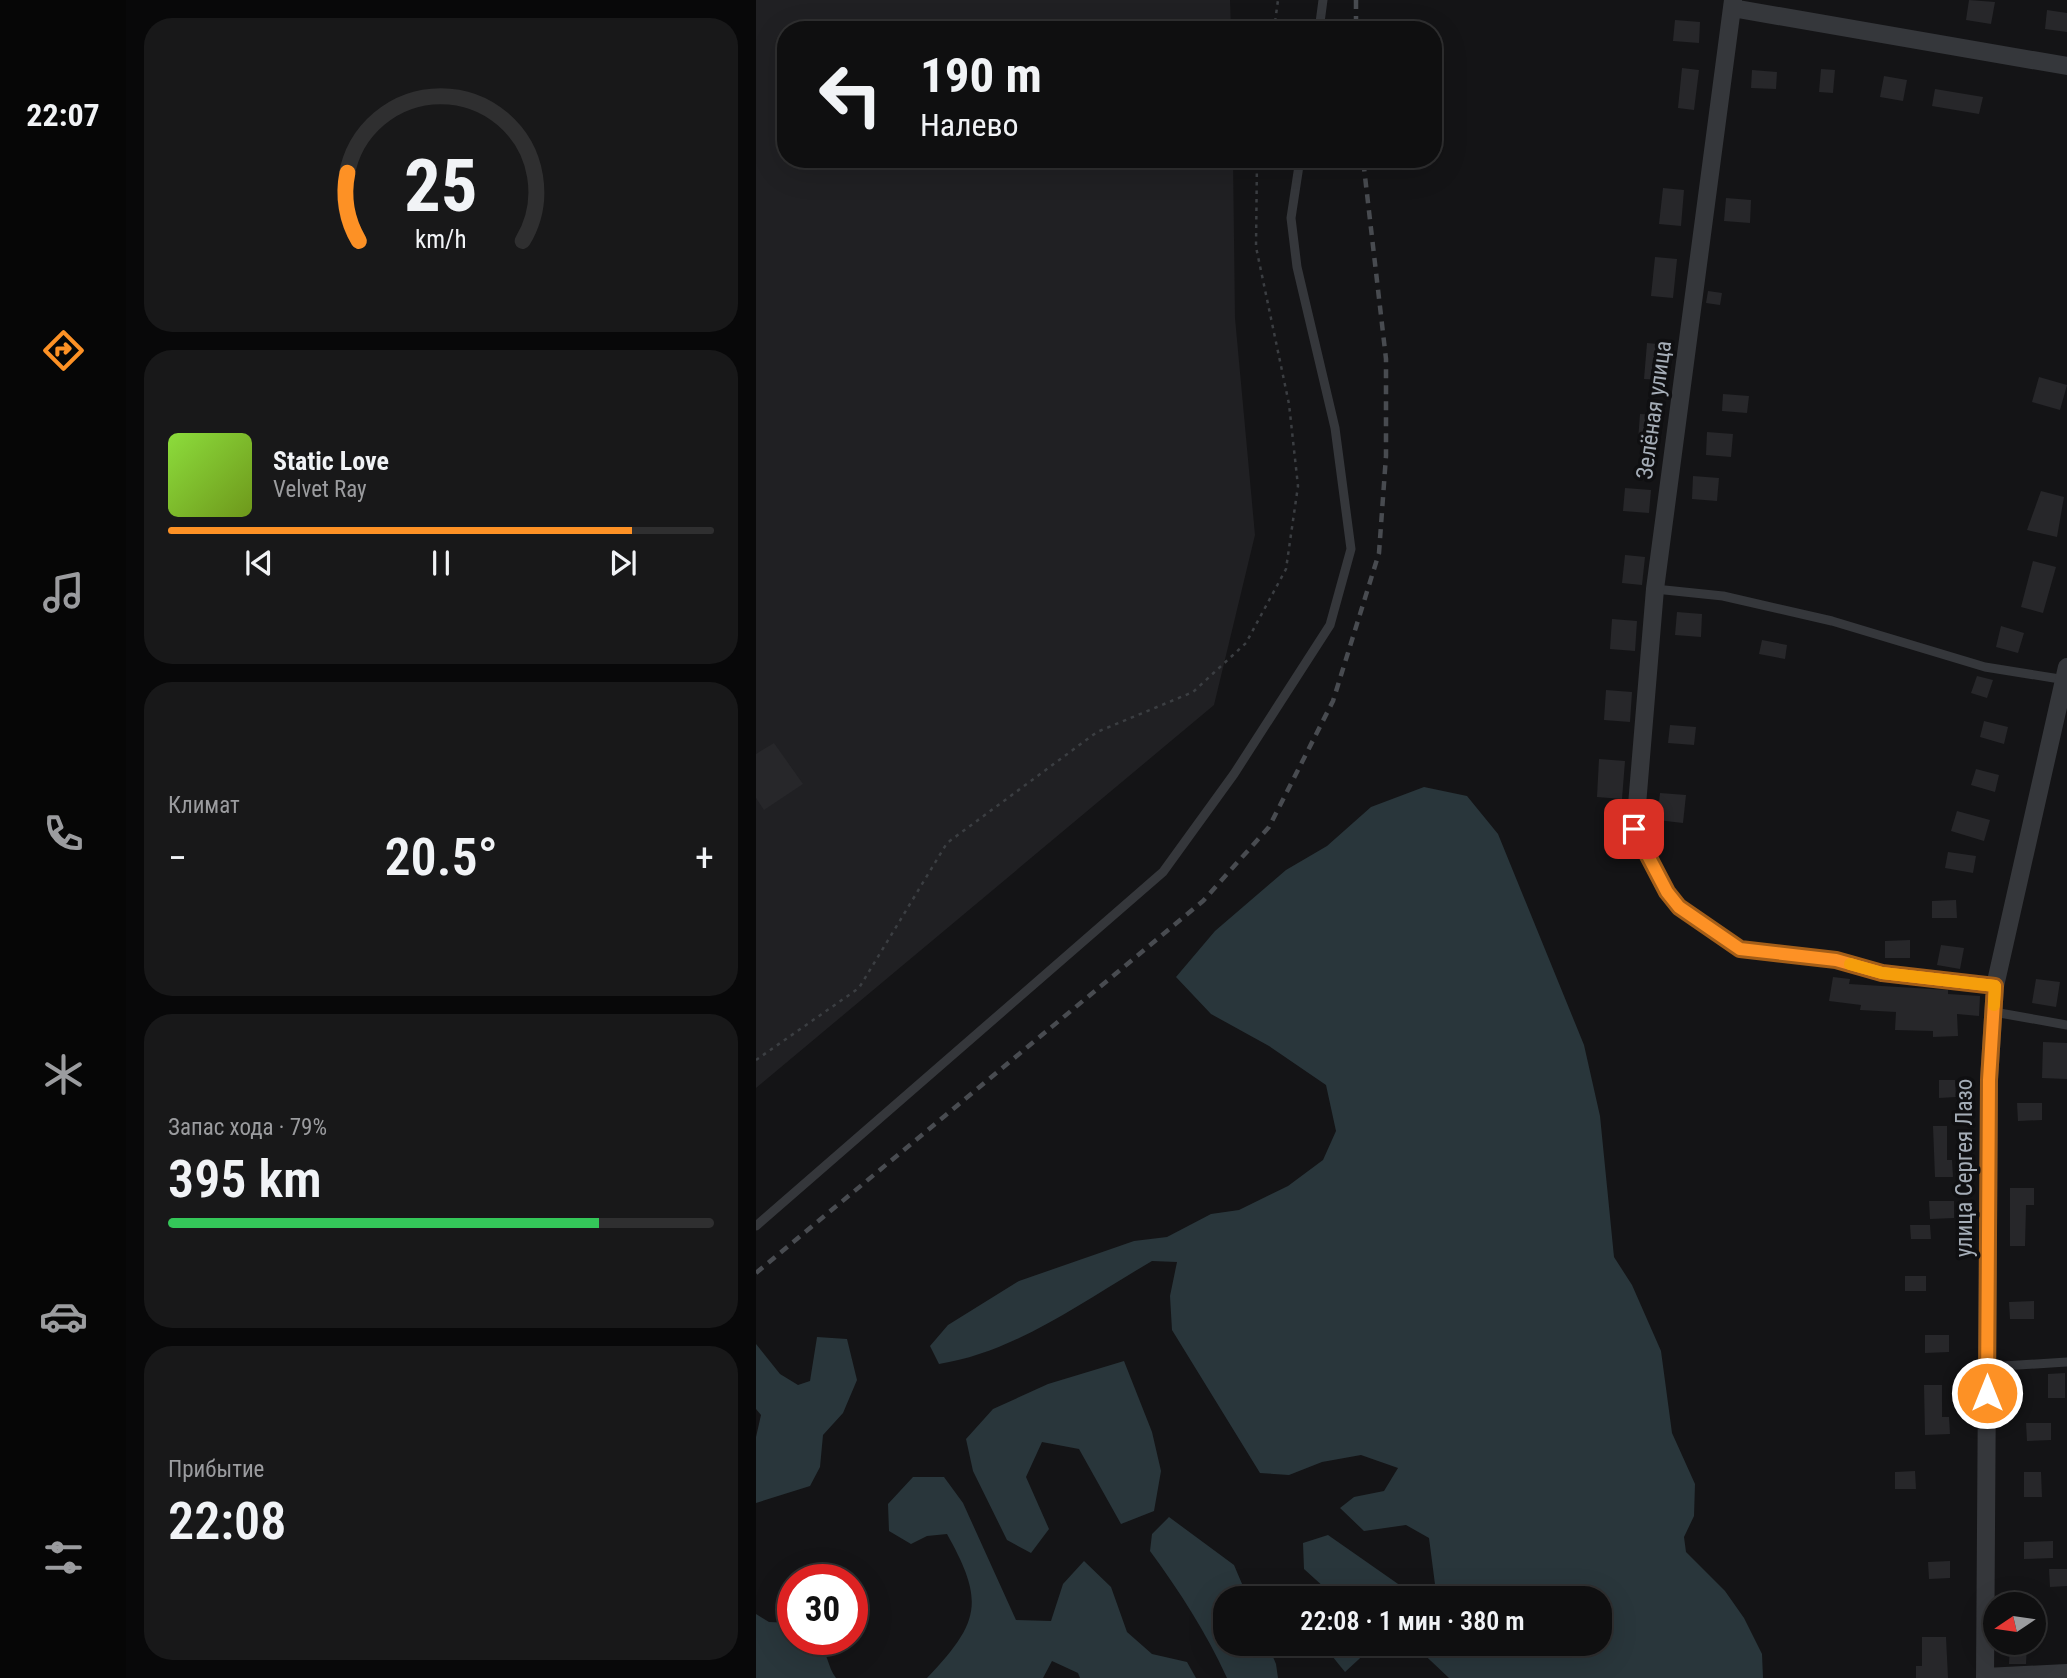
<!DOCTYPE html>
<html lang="ru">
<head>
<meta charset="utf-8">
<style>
  body { margin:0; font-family:"Roboto Condensed",sans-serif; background:#181819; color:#f1f3f6; height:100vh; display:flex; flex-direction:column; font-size:26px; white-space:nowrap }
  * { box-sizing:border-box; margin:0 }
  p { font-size:23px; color:#9b9c9f }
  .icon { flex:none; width:38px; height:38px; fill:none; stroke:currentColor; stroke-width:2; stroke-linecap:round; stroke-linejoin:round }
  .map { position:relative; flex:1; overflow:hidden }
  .side { display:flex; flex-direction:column; gap:18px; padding:18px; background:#080809; width:630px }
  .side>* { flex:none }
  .top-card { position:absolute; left:21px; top:21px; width:665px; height:147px; border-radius:28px; box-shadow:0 7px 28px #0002,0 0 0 2px #2f2f30; background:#0f0f10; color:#f1f3f6; overflow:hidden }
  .needle { width:46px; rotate:257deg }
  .buttons { position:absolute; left:1227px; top:1592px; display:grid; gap:14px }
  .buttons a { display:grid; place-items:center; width:63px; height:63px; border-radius:50%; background:#0f0f10; box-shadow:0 7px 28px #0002,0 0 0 2px #2f2f30; font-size:35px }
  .speed { position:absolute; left:21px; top:1564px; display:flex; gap:14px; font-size:35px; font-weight:700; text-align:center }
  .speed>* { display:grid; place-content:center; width:91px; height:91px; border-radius:50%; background:#0f0f10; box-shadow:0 7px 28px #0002,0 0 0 2px #2f2f30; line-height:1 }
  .speed .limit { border:10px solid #d22; background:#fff; color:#111 }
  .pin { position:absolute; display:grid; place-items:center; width:60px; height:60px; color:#fff; margin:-30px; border-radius:14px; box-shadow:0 4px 10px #0006 }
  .me { position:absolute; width:77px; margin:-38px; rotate:0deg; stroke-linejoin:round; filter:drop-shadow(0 0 5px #0008) }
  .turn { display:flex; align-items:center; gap:24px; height:147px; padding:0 28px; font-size:32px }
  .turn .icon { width:91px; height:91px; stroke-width:2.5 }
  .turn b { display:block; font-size:49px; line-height:60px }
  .big { font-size:52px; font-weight:600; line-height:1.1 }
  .side .card { flex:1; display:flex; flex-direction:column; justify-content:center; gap:10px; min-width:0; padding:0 24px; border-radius:28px; background:#181819 }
  .side .dial { align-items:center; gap:0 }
  .dial svg { height:182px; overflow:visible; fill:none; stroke:#2f2f30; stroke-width:7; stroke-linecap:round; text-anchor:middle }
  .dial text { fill:#f1f3f6; stroke:none }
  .song { display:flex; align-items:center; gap:21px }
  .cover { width:84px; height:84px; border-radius:10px; background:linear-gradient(135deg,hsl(90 70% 55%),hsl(80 70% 35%)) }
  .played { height:7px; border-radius:4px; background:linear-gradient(90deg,#fd9125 85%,#2f2f30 85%) }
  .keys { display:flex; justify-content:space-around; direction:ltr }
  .heat { display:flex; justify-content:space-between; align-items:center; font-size:38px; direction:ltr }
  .charge { height:10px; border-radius:5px; background:linear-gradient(90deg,#34c759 79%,#2f2f30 0) }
  .trip { position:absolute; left:457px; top:1586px; width:399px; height:70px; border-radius:28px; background:#0f0f10; box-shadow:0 7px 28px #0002,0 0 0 2px #2f2f30; font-weight:600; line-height:70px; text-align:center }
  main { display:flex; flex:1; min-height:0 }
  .dock { display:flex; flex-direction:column; width:126px; justify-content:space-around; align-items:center; background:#060606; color:#9b9c9f }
  .dock .icon { width:49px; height:49px }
  .dock .active { color:#fd9125 }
  .dock b { font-size:32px; color:#f1f3f6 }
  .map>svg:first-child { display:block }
  .built { fill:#202023 }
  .water { fill:#29363b }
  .building { fill:#27272a }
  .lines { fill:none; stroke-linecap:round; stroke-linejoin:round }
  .path { stroke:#3b3e42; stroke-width:2.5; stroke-dasharray:3.5 5; stroke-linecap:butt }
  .service { stroke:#35373b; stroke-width:9 }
  .minor { stroke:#35373b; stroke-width:18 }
  .rail { stroke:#484b50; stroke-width:4.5; stroke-dasharray:9 7; stroke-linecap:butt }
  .route-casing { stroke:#a45e18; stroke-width:18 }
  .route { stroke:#fd9125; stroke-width:12 }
  .slow { stroke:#f59e0b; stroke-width:12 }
  .labels { text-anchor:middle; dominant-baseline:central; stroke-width:7; stroke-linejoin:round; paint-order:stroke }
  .street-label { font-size:23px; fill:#a5adb7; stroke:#0f0f11 }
</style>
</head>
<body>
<main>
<nav class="dock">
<b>22:07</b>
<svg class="icon active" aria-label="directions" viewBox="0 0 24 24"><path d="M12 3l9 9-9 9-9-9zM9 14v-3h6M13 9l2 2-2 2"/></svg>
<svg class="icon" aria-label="music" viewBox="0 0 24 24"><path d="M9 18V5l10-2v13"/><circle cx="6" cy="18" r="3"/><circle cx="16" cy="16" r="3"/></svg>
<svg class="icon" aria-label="phone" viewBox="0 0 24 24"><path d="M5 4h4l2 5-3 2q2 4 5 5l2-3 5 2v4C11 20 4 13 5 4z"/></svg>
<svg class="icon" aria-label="climate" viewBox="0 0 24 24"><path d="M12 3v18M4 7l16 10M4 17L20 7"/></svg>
<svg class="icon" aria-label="car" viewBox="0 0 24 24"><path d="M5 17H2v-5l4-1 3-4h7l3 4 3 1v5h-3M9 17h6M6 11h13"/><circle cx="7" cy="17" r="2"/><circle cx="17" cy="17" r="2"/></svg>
<svg class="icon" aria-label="filters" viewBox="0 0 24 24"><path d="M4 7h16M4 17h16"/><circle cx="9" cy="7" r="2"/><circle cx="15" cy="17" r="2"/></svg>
</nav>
<section class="side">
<div class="card dial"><svg viewBox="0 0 100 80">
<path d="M14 69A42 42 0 1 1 86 69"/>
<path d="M14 69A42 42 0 0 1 9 39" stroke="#fd9125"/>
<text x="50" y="56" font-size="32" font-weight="700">25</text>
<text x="50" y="72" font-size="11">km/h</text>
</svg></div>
<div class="card">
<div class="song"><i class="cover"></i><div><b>Static Love</b><p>Velvet Ray</p></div></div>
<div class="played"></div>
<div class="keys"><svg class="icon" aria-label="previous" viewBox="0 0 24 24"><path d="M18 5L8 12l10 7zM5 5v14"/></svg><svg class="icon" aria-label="pause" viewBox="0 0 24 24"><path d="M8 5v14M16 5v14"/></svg><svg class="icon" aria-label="next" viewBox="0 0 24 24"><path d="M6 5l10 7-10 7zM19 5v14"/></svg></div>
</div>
<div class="card"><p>Климат</p>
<div class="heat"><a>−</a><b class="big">20.5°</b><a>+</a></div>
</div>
<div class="card"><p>Запас хода · 79%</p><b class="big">395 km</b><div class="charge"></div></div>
<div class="card"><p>Прибытие</p><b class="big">22:08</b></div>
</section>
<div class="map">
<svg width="1311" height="1678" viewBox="0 0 1311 1678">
  <rect width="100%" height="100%" fill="#141416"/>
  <path class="built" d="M 0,0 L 474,0 L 475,30 L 30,30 L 30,159 L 477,159 L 479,318 L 499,535 L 458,705 L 0,1088 Z"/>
  <path class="water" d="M 668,787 L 711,796 L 742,834 L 828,1045 L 844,1116 L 858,1257 L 876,1285 L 905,1351 L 916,1433 L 939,1484 L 938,1516 L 928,1537 L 930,1552 L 969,1591 L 988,1618 L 1006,1654 L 1007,1678 L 693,1678 L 657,1644 L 615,1648 L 589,1672 L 572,1651 L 575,1643 L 844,1643 L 844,1598 L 580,1598 L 548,1569 L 547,1543 L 572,1535 L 655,1593 L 680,1592 L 673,1538 L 650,1525 L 608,1531 L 584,1508 L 598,1497 L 628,1491 L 642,1468 L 605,1455 L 566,1462 L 533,1475 L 504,1473 L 416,1330 L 414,1296 L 421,1262 L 396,1261 C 329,1300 260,1352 183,1364 L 174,1346 L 192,1325 L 263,1281 L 378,1241 L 411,1237 L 455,1214 L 483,1210 L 532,1186 L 567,1160 L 580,1131 L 570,1085 L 513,1046 L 455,1014 L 420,977 L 459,931 L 530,870 L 571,846 L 615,807 Z
    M 61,1337 L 91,1339 L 101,1380 L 87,1413 L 67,1435 L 64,1467 L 54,1486 L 0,1503 L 0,1437 L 5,1415 L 0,1409 L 0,1344 L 24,1374 L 42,1385 L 54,1381 Z
    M 368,1361 L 396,1432 L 405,1471 L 398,1511 L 365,1524 L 323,1449 L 286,1442 L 270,1477 L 293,1529 L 275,1553 L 251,1540 L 217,1471 L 210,1439 L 237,1409 L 292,1384 Z
    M 157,1477 L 188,1477 L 207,1503 L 260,1620 L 295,1621 L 307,1584 L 328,1561 L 355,1587 L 371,1632 L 396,1654 L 431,1662 L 440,1678 L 324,1678 L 322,1673 L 296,1661 L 287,1678 L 171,1678 C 224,1622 229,1602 191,1534 L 171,1536 L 155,1544 L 133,1531 L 132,1504 Z
    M 413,1517 L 478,1565 L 492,1598 L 469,1598 L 469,1643 L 511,1643 L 520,1664 L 522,1678 L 471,1678 C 450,1632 424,1592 394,1551 L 396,1534 Z
    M 0,1614 L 13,1622 L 37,1623 L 37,1640 L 61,1640 C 72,1652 71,1666 80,1678 L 0,1678 Z"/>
  <path class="building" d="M 1213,0 L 1239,2 L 1235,24 L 1210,20 Z
    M 1291,10 L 1311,13 L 1311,32 L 1289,29 Z
    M 919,20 L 944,22 L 943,43 L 917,41 Z
    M 926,68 L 943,70 L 938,110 L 922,108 Z
    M 1065,69 L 1079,70 L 1077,93 L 1063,92 Z
    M 996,70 L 1021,72 L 1020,89 L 995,88 Z
    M 1128,76 L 1151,80 L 1147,101 L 1124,97 Z
    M 1179,89 L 1227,97 L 1223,114 L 1176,106 Z
    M 907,188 L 928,190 L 925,226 L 903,224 Z
    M 970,198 L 995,200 L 994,223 L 968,221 Z
    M 899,257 L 921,259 L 917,298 L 895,296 Z
    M 952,291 L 966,293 L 964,305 L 950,303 Z
    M 891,343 L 911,345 L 908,380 L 888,379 Z
    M 1283,377 L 1311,385 L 1304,410 L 1276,402 Z
    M 967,394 L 993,396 L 991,413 L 966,411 Z
    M 884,414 L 904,415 L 902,442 L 882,441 Z
    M 951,432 L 977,434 L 975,457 L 950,455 Z
    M 937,476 L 963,478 L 961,501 L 936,499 Z
    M 869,488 L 895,490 L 893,513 L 867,511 Z
    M 1285,491 L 1308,497 L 1301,537 L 1271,530 Z
    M 869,555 L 889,557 L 886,585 L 866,583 Z
    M 1277,561 L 1300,567 L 1287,613 L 1265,607 Z
    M 921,612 L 946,614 L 945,637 L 919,635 Z
    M 856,619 L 881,621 L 879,651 L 854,649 Z
    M 1245,626 L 1268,633 L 1262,653 L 1240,647 Z
    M 1006,640 L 1031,645 L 1029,659 L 1003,654 Z
    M 1221,676 L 1237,680 L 1231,698 L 1215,693 Z
    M 850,690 L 876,692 L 874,722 L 848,720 Z
    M 1228,721 L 1252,727 L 1248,744 L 1224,737 Z
    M 914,725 L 940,727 L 938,745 L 912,743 Z
    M 18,743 L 47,784 L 8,810 L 0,798 L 0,754 Z
    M 843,759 L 869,761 L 866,799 L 841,797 Z
    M 1220,769 L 1243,775 L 1239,792 L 1215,785 Z
    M 904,793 L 930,795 L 927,823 L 901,820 Z
    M 1201,811 L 1234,820 L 1228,841 L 1195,831 Z
    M 1192,852 L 1220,856 L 1217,873 L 1189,868 Z
    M 1200,900 L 1201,918 L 1176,918 L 1176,901 Z
    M 1154,940 L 1154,958 L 1129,958 L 1129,941 Z
    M 1185,945 L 1208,948 L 1204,969 L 1181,965 Z
    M 1077,977 L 1094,979 L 1093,984 L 1192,990 L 1192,994 L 1224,996 L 1223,1016 L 1201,1014 L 1202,1036 L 1177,1037 L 1177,1031 L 1139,1030 L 1140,1012 L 1104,1010 L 1105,1005 L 1073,1001 Z
    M 1280,979 L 1304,982 L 1300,1007 L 1276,1003 Z
    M 1287,1042 L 1311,1043 L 1311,1079 L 1286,1078 Z
    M 1183,1080 L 1199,1080 L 1200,1097 L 1183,1098 Z
    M 1261,1103 L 1286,1103 L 1286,1120 L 1262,1121 Z
    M 1177,1126 L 1191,1126 L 1191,1160 L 1196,1160 L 1197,1177 L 1179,1177 Z
    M 1254,1188 L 1278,1188 L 1278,1205 L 1270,1205 L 1269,1246 L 1254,1246 Z
    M 1173,1201 L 1198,1201 L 1198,1218 L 1174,1219 Z
    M 1154,1225 L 1174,1225 L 1175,1239 L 1155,1239 Z
    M 1149,1276 L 1170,1276 L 1170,1291 L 1149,1291 Z
    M 1278,1301 L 1278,1319 L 1254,1319 L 1253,1302 Z
    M 1169,1335 L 1193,1335 L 1193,1352 L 1169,1353 Z
    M 1309,1373 L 1309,1398 L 1292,1398 L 1292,1374 Z
    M 1168,1385 L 1186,1385 L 1186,1417 L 1193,1417 L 1194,1434 L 1169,1435 Z
    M 1270,1423 L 1295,1423 L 1295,1440 L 1271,1441 Z
    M 1159,1471 L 1160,1489 L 1139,1489 L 1139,1472 Z
    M 1268,1472 L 1285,1472 L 1286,1497 L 1268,1497 Z
    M 1297,1541 L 1297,1558 L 1268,1559 L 1268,1542 Z
    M 1194,1561 L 1194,1578 L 1173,1579 L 1172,1562 Z
    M 1293,1569 L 1311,1569 L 1311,1586 L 1294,1587 Z
    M 1166,1637 L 1190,1637 L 1192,1678 L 1160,1678 L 1160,1666 L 1166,1666 Z
    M 1254,1643 L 1271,1643 L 1270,1664 L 1253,1664 Z"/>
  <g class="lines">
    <path class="path" d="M 518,30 L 522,0
      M 0,1060 L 103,988 L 191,843 L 341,732 L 437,692 L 490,643 L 530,569 L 542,486 L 533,404 L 500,247 L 501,159"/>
    <path class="service" d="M 563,30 L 567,0
      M 899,589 L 967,596 L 1076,621 L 1229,667 L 1310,680
      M 879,829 L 882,842 L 911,893 L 923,907 L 983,949 L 1080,960 L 1126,973 L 1239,986
      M 1238,1012 L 1311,1025
      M 0,1226 L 407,872 L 478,774 L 574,625 L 595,549 L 579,428 L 541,267 L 535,218 L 544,159
      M 1232,1367 L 1311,1362"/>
    <path class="minor" d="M 976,8 L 1311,66
      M 879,829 L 899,589 L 977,0
      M 1229,1677 L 1311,1673
      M 1229,1678 L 1233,1080 L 1239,986 L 1311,667"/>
    <path class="rail" d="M 600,0 L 600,30
      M 0,1273 L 447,901 L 513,827 L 577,701 L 623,553 L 630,456 L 630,359 L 607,159"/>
  </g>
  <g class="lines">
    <g class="route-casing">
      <path id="route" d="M 878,829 L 911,892 L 923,907 L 984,949 L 1080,960 L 1126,973 L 1239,986 L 1233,1080 L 1231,1393"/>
    </g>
    <use href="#route" class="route"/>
    <path class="slow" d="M 1094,964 L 1126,973 L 1239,986 L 1238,1005"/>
  </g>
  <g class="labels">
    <g class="street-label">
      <text transform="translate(898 410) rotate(-82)">Зелёная улица</text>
      <text transform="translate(1208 1168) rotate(-90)">улица Сергея Лазо</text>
    </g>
  </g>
</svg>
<div class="buttons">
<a><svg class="needle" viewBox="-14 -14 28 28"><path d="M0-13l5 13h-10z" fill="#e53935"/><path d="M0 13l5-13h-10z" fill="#9b9c9f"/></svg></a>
</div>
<div class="speed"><div class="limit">30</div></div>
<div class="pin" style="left:878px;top:829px;background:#d93025"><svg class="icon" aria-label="arrive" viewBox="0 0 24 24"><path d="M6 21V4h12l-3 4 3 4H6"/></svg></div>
<svg class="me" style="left:1231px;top:1393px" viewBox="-20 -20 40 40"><circle r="17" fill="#fd9125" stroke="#fff" stroke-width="3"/><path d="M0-11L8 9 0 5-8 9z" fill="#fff"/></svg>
<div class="trip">22:08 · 1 мин · 380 m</div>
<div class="top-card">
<div class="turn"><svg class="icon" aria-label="left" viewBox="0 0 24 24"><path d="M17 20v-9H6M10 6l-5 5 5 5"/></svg><div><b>190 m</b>Налево</div></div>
</div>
</div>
</main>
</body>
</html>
